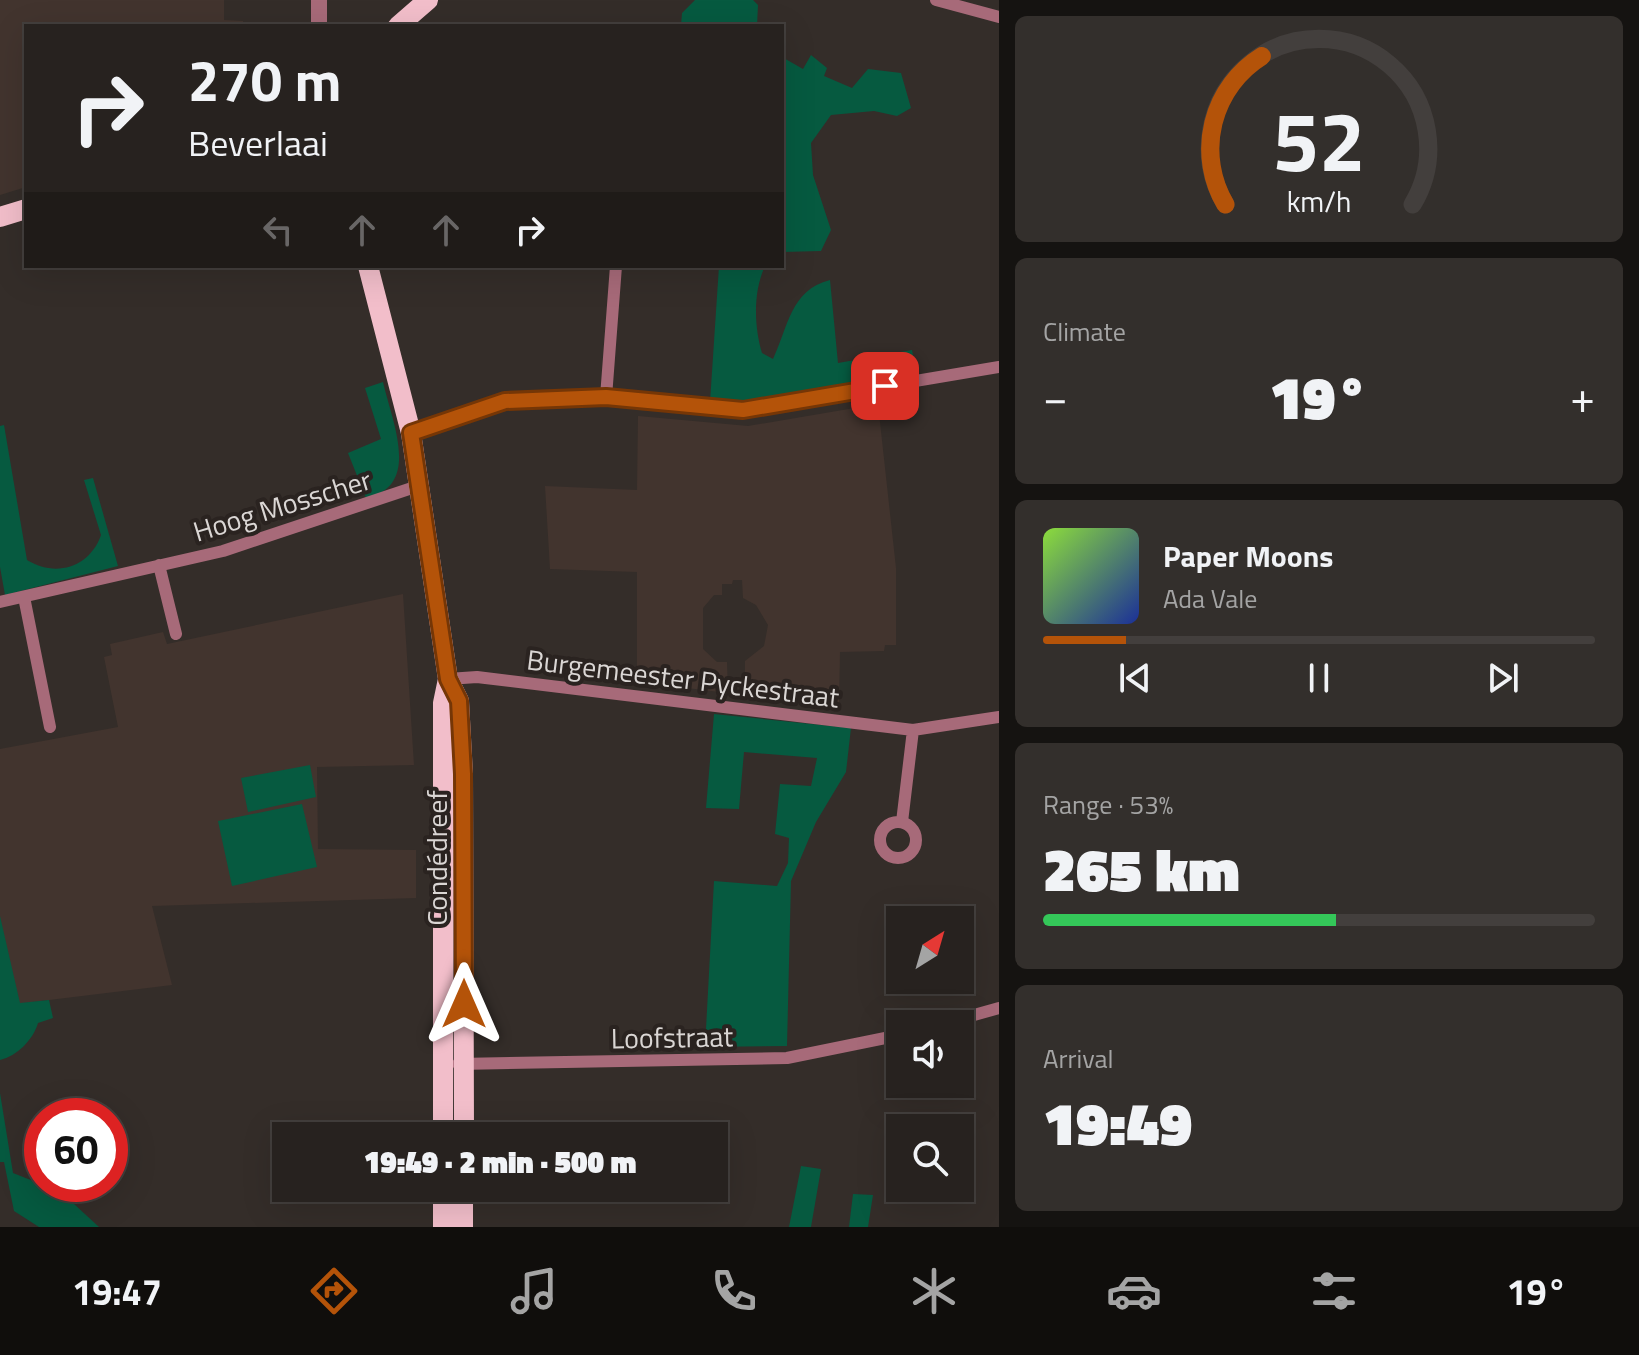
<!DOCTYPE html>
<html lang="en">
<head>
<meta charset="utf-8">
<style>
  body { margin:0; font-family:"Titillium Web",sans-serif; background:#332f2c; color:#f1f3f6; height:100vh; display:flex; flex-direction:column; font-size:30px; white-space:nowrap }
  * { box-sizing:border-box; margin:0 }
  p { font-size:26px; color:#a4a4a4 }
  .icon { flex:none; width:44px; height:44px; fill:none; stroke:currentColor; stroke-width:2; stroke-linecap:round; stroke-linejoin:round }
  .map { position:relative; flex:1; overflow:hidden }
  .panel { display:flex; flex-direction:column; gap:16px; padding:16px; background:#151311; width:640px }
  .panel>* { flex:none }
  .hud { position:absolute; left:24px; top:24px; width:760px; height:244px; border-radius:0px; box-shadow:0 8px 32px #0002,0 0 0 2px #433f3d; background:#27221f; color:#f1f3f6; overflow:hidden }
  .needle { width:52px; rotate:37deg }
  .fabs { position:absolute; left:886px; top:906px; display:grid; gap:16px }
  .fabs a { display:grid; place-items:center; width:88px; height:88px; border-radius:0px; background:#27221f; box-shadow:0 8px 32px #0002,0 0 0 2px #433f3d; font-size:40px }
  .speed { position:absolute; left:24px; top:1098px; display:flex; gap:16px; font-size:40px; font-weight:700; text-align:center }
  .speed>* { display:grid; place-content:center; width:104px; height:104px; border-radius:50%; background:#27221f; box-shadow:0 8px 32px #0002,0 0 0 2px #433f3d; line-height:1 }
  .speed .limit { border:12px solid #d22; background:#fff; color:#111 }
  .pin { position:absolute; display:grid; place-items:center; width:68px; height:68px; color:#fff; margin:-34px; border-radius:16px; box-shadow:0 4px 12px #0006 }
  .me { position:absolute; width:88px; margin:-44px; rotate:0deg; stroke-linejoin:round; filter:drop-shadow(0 0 6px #0008) }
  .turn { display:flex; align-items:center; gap:28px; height:168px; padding:0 32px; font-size:36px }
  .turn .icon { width:104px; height:104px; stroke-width:2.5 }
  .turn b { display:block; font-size:56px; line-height:68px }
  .lanes { display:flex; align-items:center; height:76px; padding:0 32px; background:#0003; justify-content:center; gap:40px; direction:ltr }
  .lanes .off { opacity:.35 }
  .big { font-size:60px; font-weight:800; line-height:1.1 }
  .panel .card { flex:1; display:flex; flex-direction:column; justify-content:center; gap:12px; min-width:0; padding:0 28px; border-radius:12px; background:#332f2c }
  .panel .dial { align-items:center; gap:0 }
  .dial svg { height:208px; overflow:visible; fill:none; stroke:#433f3d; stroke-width:7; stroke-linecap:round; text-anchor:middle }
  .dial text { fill:#f1f3f6; stroke:none }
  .song { display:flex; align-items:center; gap:24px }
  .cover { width:96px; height:96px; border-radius:12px; background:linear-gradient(135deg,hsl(90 70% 55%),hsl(230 70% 35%)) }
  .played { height:8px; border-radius:4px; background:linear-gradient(90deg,#b45309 15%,#433f3d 15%) }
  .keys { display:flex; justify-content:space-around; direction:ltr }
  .heat { display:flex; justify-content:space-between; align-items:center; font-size:44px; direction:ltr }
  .charge { height:12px; border-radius:6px; background:linear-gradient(90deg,#34c759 53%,#433f3d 0) }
  .trip { position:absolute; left:272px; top:1122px; width:456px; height:80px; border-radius:0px; background:#27221f; box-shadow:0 8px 32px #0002,0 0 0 2px #433f3d; font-weight:800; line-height:80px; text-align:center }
  .tab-bar { display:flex; height:128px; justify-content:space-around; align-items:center; background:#100e0c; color:#a4a4a4 }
  .tab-bar .icon { width:56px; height:56px }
  .tab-bar .active { color:#b45309 }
  .tab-bar b { font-size:36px; color:#f1f3f6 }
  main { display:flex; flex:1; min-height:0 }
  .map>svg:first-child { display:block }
  .built { fill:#42342e }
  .green { fill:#065a40 }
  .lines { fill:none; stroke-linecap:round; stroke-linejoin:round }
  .minor { stroke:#a76a79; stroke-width:12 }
  .tertiary { stroke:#a76a79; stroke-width:16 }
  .primary { stroke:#f2beca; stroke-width:20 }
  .route-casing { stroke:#753606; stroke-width:20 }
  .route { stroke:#b45309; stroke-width:14 }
  .labels { text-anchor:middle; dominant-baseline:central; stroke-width:8; stroke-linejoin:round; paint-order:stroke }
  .street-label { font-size:28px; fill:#dad6d4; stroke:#2a2320 }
</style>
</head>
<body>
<main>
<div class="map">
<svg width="999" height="1227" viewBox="0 0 999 1227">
  <rect width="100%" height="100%" fill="#342d29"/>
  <path class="built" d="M 0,0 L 224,0 L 224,20 L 243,21 L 243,26 L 26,26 L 26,187 L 0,195 Z
    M 878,404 L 896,568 L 896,645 L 885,645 L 884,651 L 840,652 L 839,706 L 745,695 L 745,661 L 764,646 L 768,625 L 756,605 L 743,598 L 742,580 L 733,580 L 732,584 L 722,584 L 722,595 L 714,595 L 703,608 L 703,649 L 717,662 L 727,662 L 728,693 L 637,682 L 637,572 L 550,569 L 545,486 L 637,490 L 638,416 L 748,426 Z
    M 403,594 L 414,765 L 317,767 L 318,849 L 416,850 L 416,898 L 152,906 L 172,985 L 0,1006 L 0,749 L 118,727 L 104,657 L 112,655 L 110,644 L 163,632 L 167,644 Z"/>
  <path class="green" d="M 695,0 L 753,0 L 758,5 L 757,26 L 681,26 L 682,13 Z
    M 811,55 L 827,68 L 824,76 L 852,88 L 868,69 L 901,73 L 911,108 L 897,116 L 874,111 L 831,115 L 811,143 L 813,175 L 831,230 L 821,251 L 782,252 L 782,57 L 803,69 Z
    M 719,266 L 765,266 C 753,292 754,326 762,353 L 773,359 C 788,328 790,290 830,280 L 838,363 L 912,350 L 916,370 L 756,404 L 710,402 Z
    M 383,382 C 392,422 422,486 366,498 L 348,453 L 381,439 L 365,388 Z
    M 4,425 L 27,560 C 56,578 90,567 101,535 L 84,480 L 93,478 L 118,566 L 5,595 L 0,567 L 0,426 Z
    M 714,714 L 851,728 L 846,772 L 816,822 L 791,881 L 787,1046 L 705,1047 L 714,881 L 777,886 L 788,863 L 789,838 L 775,834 L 780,784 L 811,786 L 817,758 L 744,752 L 739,809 L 706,808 Z
    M 310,765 L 316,797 L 248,812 L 241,778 Z
    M 302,804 L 317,867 L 232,886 L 218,821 Z
    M 0,916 L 20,1003 L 49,1000 L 53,1018 L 38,1023 C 33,1040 17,1056 0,1060 Z
    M 0,1093 L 13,1173 L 61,1192 L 99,1227 L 39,1227 L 14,1211 L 4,1162 L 0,1162 Z
    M 801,1166 L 821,1169 L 811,1227 L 789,1227 Z
    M 853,1194 L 873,1195 L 868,1227 L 849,1227 Z"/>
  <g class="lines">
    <path class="minor" d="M 936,0 L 999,17
      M 606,397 L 616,266
      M 411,433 L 505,401 L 606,397 L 743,410 L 999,367
      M 159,565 L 176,634
      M 24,597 L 50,727
      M 0,602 L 223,551 L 418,486
      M 448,679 L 477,677 L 913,730 L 999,717
      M 902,822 L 913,730
      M880 840a18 18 0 1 1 36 0a18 18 0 1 1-36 0Z
      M 942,1024 L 999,1008
      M 458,1064 L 787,1058 L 900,1035"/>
    <path class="tertiary" d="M 319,0 L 319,26"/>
    <path class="primary" d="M 398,26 L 428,0
      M 0,217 L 26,209
      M 368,266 L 411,433 L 448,679 L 459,701 L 463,774 L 464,1136
      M 443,1136 L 443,703 L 448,679
      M 443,1227 L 443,1188
      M 463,1227 L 463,1188"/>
  </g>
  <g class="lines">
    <g class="route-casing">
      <path id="route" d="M 464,1004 L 463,774 L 459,701 L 448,679 L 411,433 L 505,401 L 606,397 L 743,410 L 885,386"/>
    </g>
    <use href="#route" class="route"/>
  </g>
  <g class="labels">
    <g class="street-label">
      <text transform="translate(282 505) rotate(-17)">Hoog Mosscher</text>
      <text transform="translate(683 678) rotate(7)">Burgemeester Pyckestraat</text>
      <text transform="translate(436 858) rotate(-90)">Condédreef</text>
      <text transform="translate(672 1037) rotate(-1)">Loofstraat</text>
    </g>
  </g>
</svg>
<div class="fabs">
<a><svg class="needle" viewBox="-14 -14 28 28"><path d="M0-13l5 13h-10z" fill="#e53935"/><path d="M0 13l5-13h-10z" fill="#a4a4a4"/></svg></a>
<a><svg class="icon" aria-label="sound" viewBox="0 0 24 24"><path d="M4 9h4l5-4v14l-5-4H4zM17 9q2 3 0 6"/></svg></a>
<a><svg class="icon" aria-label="search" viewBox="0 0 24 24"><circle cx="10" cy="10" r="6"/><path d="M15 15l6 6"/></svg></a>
</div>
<div class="speed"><div class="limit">60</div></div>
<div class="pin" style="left:885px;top:386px;background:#d93025"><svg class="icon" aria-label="arrive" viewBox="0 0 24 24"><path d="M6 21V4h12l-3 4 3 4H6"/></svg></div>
<svg class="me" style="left:464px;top:1004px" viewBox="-20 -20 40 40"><path d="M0-17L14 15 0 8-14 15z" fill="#b45309" stroke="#fff" stroke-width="4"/></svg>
<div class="trip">19:49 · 2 min · 500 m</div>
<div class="hud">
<div class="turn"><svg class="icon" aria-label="right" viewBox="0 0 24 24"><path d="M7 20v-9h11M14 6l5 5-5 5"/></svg><div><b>270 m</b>Beverlaai</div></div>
<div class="lanes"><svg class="icon off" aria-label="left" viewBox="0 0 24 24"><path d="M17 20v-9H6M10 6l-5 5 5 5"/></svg><svg class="icon off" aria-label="ahead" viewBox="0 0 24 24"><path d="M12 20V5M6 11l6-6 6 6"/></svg><svg class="icon off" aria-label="ahead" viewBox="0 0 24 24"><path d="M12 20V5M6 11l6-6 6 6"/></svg><svg class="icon" aria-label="right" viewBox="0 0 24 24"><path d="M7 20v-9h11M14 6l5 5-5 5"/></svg></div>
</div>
</div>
<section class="panel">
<div class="card dial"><svg viewBox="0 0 100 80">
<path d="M14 69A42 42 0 1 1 86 69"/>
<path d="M14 69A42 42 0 0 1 28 12" stroke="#b45309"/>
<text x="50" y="56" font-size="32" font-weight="700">52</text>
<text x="50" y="72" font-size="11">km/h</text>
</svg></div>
<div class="card"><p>Climate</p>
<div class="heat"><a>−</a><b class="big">19°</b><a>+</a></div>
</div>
<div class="card">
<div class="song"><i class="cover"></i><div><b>Paper Moons</b><p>Ada Vale</p></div></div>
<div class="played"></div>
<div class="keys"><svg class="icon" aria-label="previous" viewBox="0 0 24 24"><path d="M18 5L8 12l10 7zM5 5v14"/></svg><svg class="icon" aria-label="pause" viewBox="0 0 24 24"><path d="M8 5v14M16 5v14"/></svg><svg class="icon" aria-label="next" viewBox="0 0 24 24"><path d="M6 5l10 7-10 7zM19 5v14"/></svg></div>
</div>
<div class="card"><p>Range · 53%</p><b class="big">265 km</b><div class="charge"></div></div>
<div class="card"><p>Arrival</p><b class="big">19:49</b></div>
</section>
</main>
<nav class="tab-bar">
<b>19:47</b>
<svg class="icon active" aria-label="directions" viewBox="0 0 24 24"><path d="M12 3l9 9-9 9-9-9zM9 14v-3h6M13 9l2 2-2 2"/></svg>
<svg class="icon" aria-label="music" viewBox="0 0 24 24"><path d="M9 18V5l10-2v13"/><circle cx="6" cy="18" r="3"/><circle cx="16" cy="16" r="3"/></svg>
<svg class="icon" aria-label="phone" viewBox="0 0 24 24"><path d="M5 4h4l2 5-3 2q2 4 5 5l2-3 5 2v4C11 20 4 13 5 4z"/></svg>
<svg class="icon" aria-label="climate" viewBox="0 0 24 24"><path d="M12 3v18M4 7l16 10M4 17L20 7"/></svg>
<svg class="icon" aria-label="car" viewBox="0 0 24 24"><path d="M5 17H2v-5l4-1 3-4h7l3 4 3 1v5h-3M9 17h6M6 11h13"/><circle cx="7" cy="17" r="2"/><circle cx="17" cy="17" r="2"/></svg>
<svg class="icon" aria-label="filters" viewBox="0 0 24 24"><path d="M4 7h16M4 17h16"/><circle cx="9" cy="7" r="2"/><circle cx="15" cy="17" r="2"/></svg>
<b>19°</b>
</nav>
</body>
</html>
